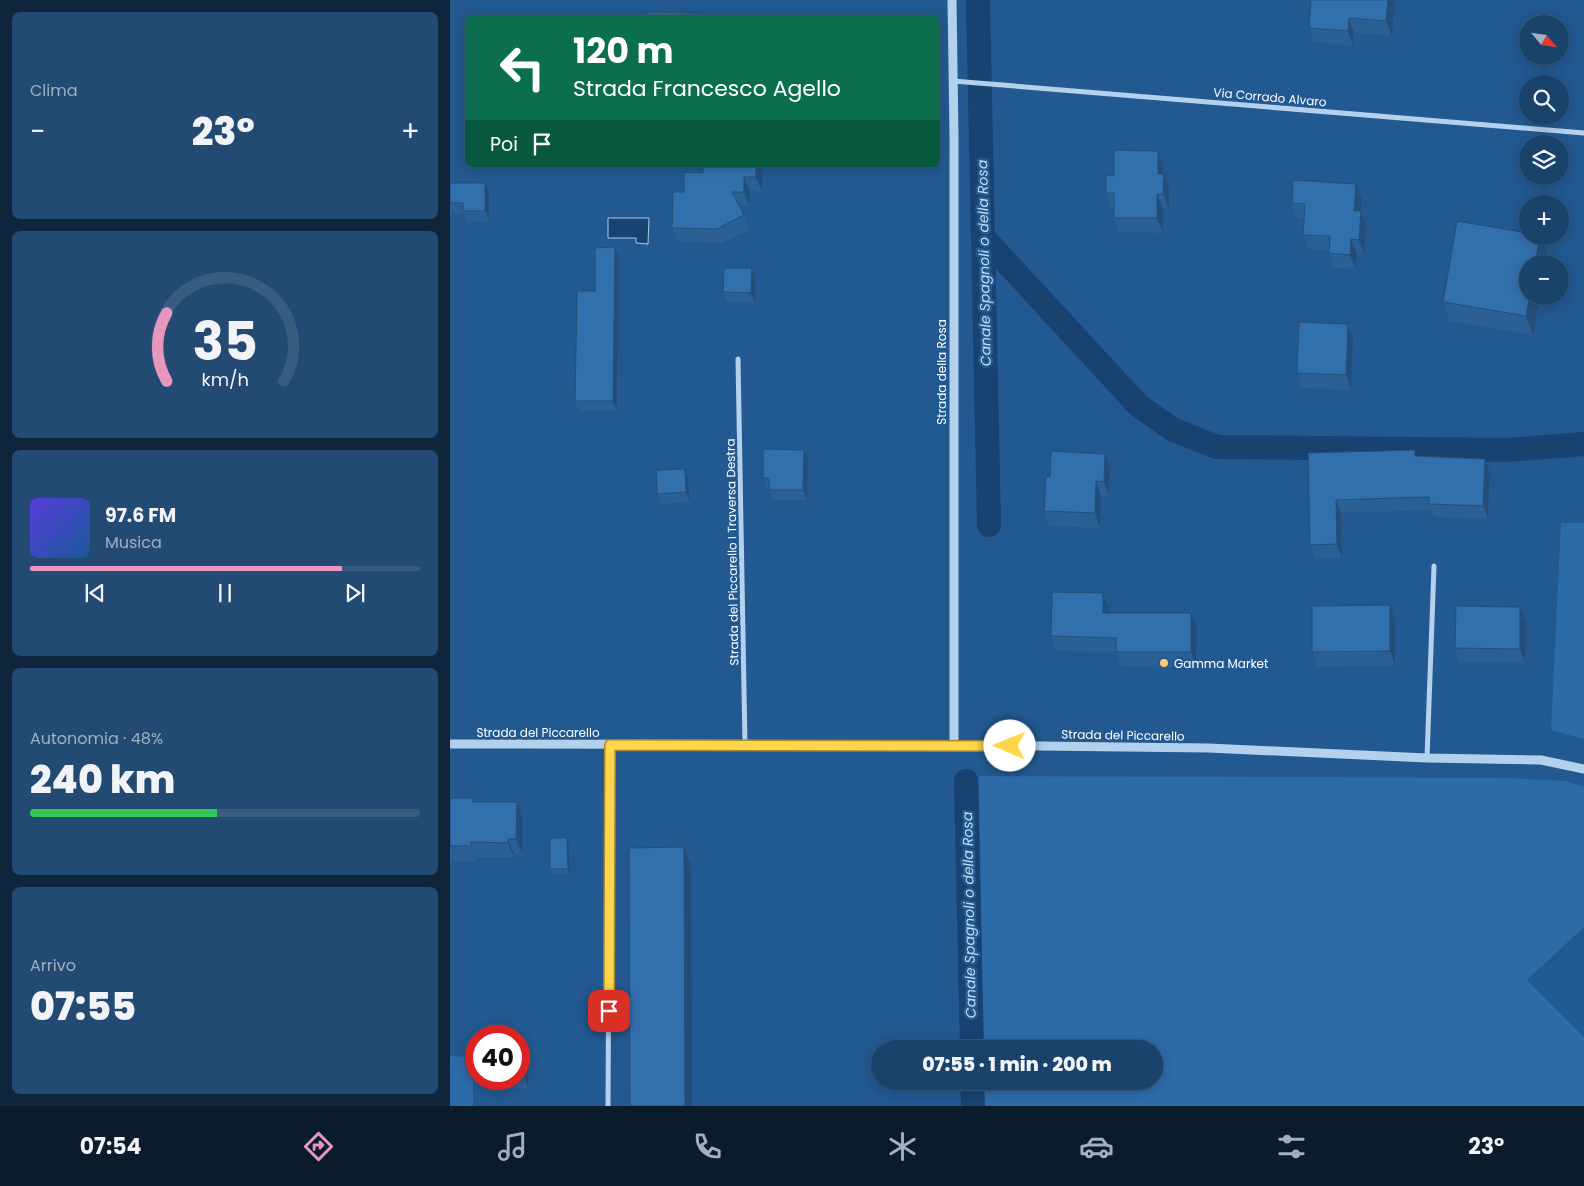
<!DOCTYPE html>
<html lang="it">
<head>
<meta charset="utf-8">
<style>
  body { margin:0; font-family:Poppins,sans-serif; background:#234a72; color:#f1f3f6; height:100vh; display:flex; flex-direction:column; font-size:19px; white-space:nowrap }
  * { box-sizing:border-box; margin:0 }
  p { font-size:16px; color:#9fb0c2 }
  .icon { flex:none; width:28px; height:28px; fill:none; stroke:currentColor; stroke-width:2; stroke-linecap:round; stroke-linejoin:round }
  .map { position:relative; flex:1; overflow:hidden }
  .side { display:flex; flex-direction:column; gap:12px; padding:12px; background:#0e253b; width:450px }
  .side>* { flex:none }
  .banner { position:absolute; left:15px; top:15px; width:475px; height:152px; border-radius:8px; box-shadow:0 2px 12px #0003,0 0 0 1px #385c7f; background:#0b6e4f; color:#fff; overflow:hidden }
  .needle { width:32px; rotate:119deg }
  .buttons { position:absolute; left:1069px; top:15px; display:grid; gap:10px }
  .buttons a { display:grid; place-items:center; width:50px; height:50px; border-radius:50%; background:#1a436c; box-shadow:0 2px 12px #0003,0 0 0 1px #385c7f; font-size:25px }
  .speed { position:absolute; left:15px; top:1025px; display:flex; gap:10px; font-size:25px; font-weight:700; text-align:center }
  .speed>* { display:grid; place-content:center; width:65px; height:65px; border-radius:50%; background:#1a436c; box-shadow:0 2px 12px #0003,0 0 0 1px #385c7f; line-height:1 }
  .speed .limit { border:8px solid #d22; background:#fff; color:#111 }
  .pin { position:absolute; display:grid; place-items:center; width:42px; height:42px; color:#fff; margin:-21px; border-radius:10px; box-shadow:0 2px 8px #0006 }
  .me { position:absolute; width:55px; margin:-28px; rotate:271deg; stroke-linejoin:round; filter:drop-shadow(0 0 4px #0008) }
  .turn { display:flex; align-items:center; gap:18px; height:105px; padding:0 25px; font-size:22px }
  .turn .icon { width:65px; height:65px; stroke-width:2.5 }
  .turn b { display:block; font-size:35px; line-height:42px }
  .then { display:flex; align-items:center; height:48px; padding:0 25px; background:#0003; gap:10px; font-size:19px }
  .big { font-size:38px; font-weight:800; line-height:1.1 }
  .side .tile { flex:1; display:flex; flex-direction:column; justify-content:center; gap:8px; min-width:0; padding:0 18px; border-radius:8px; background:#234a72 }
  .side .dial { align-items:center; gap:0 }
  .dial svg { height:130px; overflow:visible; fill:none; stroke:#385c7f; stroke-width:7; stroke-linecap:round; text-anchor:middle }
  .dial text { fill:#f1f3f6; stroke:none }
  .song { display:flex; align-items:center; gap:15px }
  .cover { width:60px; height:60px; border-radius:8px; background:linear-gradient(135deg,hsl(250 70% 55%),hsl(210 70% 35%)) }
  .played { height:5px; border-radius:2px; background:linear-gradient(90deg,#e797bd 80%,#385c7f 80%) }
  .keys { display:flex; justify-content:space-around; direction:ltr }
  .heat { display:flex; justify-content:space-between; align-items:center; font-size:28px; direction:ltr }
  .charge { height:8px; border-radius:4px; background:linear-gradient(90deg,#34c759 48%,#385c7f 0) }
  .trip { position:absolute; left:421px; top:1040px; width:292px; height:50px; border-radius:25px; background:#1a436c; box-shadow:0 2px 12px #0003,0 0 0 1px #385c7f; font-weight:800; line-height:50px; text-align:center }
  .tabs { display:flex; height:80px; justify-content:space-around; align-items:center; background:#0a1b2b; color:#9fb0c2 }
  .tabs .icon { width:35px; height:35px }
  .tabs .current { color:#e797bd }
  .tabs b { font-size:22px; color:#f1f3f6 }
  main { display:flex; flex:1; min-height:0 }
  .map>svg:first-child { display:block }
  .green { fill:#2c6ba8 }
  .water { fill:#184270; stroke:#a7cced }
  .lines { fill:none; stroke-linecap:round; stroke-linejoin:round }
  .canal { stroke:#184270; stroke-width:24 }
  .minor { stroke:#b3d0ec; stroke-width:5 }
  .tertiary { stroke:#b3d0ec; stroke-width:9 }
  .wall { fill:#2b6095 }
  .shaded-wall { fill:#234e79 }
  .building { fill:#3270ad; stroke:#234e79 }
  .route-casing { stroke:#a68a30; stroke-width:12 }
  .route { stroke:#ffd54a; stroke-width:9 }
  .poi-dot { fill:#f8cb76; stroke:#225990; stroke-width:2 }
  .labels { text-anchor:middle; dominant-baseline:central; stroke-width:5; stroke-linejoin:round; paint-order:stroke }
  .street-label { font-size:12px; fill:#fff; stroke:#225990 }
  .poi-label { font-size:12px; fill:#fff; stroke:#225990; text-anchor:start }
  .water-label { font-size:14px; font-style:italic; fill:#c0daf3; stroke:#225990 }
</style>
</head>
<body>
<main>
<section class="side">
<div class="tile"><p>Clima</p>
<div class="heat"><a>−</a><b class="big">23°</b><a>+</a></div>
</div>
<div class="tile dial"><svg viewBox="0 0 100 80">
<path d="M14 69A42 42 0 1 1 86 69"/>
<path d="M14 69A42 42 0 0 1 14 27" stroke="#e797bd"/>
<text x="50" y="56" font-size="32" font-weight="700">35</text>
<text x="50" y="72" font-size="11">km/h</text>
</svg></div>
<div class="tile">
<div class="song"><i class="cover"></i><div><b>97.6 FM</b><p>Musica</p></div></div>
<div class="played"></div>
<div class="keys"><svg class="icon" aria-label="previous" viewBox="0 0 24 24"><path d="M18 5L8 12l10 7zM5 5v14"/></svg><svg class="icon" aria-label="pause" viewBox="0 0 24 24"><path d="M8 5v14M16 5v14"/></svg><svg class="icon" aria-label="next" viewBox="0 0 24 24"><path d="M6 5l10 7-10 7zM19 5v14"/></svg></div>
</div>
<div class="tile"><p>Autonomia · 48%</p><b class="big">240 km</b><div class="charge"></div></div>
<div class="tile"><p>Arrivo</p><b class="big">07:55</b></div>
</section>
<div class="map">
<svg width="1134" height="1106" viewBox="0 0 1134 1106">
  <rect width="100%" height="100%" fill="#225990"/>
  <path class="green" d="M 1111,523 L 1134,523 L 1134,739 L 1101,730 Z
    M 529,776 L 1054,778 L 1116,781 L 1134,787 L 1134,927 L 1077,980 L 1134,1037 L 1134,1106 L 534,1106 L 533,1081 L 705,1081 L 705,1049 L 533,1049 Z
    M 0,1056 L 23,1057 L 23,1106 L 0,1106 Z"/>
  <path class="water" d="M 158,218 L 199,218 L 198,244 L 186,243 L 186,238 L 158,238 Z"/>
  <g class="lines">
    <path class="canal" d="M 528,0 L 539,525
      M 533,237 L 689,406 L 724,430 L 767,447 L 1056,450 L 1134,444
      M 516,781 L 522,1049
      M 522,1081 L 523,1106"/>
    <path class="minor" d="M 503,81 L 1134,133
      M 288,359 L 295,745
      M 977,758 L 984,566
      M 158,1106 L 160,745"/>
    <path class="tertiary" d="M 502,0 L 504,136 L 504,745
      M 0,744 L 504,745 L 759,748 L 977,758 L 1091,760 L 1134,769"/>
  </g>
  <path class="wall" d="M 945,0 L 942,36 L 904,33 L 903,46 L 864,42 L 859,28 Z
    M 713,165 L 713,174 L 719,189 L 719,209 L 713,209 L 713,233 L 669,232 L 664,218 L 664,208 L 661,208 L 656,193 L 664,176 Z
    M 311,172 L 312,174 L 312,192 L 300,191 L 299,206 L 289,206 L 294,215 L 299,230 L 272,243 L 228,242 L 222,228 L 234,192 L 253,173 Z
    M 0,183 L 35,183 L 39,193 L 39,221 L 16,221 L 14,213 L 0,213 Z
    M 912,199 L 911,211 L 916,226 L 914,255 L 907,254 L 906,269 L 884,268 L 879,253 L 879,251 L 858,249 L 853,235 L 854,218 L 847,218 L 842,203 Z
    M 1078,236 L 1090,236 L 1097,254 L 1095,264 L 1078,264 L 1083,335 L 1000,321 L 993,302 Z
    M 165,247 L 169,257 L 167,411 L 129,411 L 125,401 L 145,291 Z
    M 302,268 L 305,278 L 305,303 L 277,302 L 273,292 Z
    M 903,338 L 901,390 L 852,388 L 847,373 Z
    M 858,453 L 1035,459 L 1040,473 L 1038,519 L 984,517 L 981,510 L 891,513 L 892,558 L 865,558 L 860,545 Z
    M 655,454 L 660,468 L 659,496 L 651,496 L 650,528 L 599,526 L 594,511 L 600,477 Z
    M 358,459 L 357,500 L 323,500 L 319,488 L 316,488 L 313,478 Z
    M 238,479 L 240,502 L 211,504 L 207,494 Z
    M 653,593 L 659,608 L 659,613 L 747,627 L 746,667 L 672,667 L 666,652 L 606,651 L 601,636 Z
    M 1070,607 L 1076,622 L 1075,663 L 1010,662 L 1005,648 Z
    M 945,620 L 945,666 L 868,667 L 862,652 Z
    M 0,798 L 23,798 L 24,802 L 72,817 L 72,854 L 64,854 L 64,857 L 25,857 L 27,861 L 0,861 Z
    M 119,843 L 120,874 L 102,874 L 100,869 Z
    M 74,1044 L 78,1054 L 78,1088 L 51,1089 L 47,1079 Z"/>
  <path class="shaded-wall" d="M 938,0 L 945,0 L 942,36 L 936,21 Z
    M 899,18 L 904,33 L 903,46 L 898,31 Z
    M 708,151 L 713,165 L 713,189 L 708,174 Z
    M 306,165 L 314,165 L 311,172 L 312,174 L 312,192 L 306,177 Z
    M 714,174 L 719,189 L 719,209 L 713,194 Z
    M 294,177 L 300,191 L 299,206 L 294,192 Z
    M 35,183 L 39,193 L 39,221 L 35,211 Z
    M 906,184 L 912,199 L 910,225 L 904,211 Z
    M 707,194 L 713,209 L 713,233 L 707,218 Z
    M 911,211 L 916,226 L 914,255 L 909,240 Z
    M 1090,236 L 1097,254 L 1095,264 L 1085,264 Z
    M 901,239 L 907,254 L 906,269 L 900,255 Z
    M 165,247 L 169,257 L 167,411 L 163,401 Z
    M 302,268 L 305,278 L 305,303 L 301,293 Z
    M 1080,296 L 1090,296 L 1083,335 L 1076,316 Z
    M 898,324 L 903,338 L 901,390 L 896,375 Z
    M 354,450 L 358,459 L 357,500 L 353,490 Z
    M 655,454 L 660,468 L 659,496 L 654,482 Z
    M 1035,459 L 1040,473 L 1038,519 L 1033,506 Z
    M 235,469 L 238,479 L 240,502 L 236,492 Z
    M 646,481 L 651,496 L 650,528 L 645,513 Z
    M 886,500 L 891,513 L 892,558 L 887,544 Z
    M 653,593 L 659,608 L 658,627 L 653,613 Z
    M 940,605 L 945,620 L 945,666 L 940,651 Z
    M 1070,607 L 1076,622 L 1075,663 L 1070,649 Z
    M 741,613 L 747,627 L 746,667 L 741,652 Z
    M 67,802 L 72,817 L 72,854 L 66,839 Z
    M 117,838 L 119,843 L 120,874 L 118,869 Z
    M 58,839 L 64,854 L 64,857 L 58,843 Z
    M 234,847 L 241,866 L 242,1106 L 235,1106 Z
    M 74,1044 L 78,1054 L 78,1088 L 75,1078 Z"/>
  <path class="building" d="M 861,0 L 938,0 L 936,21 L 899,18 L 898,31 L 859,28 Z
    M 198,12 L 247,13 L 247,18 L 198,18 Z
    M 664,150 L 708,151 L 708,174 L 714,174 L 713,194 L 707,194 L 707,218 L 664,218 L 664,193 L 656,193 L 656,175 L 664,176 Z
    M 253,165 L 306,165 L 306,177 L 294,177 L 294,192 L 282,192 L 294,215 L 267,229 L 222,228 L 223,192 L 234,192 L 234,172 L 253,173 Z
    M 843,180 L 906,184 L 904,211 L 911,211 L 909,240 L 901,239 L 900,255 L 879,253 L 880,236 L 853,235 L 855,204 L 842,203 Z
    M 0,183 L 35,183 L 35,211 L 13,211 L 13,203 L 0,203 Z
    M 1007,221 L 1078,233 L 1078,236 L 1090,236 L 1085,264 L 1078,264 L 1078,296 L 1080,296 L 1076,316 L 993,302 Z
    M 165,247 L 163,401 L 125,401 L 127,291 L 145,291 L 145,248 Z
    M 274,268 L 302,268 L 301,293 L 273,292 Z
    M 849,322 L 898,324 L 896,375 L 847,373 Z
    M 313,449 L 354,450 L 353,490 L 319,490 L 319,478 L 313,478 Z
    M 965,450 L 965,456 L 1035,459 L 1033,506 L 979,504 L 979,497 L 886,500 L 887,544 L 860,545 L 858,453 Z
    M 601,451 L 655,454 L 654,482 L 646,481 L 645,513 L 594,511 L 596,477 L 600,477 Z
    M 235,469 L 236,492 L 207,494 L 206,470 Z
    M 602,592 L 653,593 L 653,613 L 741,613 L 741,652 L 666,652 L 666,638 L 601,636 Z
    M 940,605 L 940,651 L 862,652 L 862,606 Z
    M 1006,606 L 1070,607 L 1070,649 L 1005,648 Z
    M 0,798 L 23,798 L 23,802 L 67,802 L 66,839 L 58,839 L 58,843 L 20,842 L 22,846 L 0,846 Z
    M 100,838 L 117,838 L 118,869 L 100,869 Z
    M 234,847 L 235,1106 L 180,1106 L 179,848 Z
    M 69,1044 L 74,1044 L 75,1078 L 69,1078 Z"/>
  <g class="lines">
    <g class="route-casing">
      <path id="route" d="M 159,1011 L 160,745 L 560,746"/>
    </g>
    <use href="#route" class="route"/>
  </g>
  <circle class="poi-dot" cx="714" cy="663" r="5"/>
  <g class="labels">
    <g class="street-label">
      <text transform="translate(820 97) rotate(5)">Via Corrado Alvaro</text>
      <text transform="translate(491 372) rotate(-90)">Strada della Rosa</text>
      <text transform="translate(282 552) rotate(-91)">Strada del Piccarello I Traversa Destra</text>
      <text x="88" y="732">Strada del Piccarello</text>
      <text transform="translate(673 735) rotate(1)">Strada del Piccarello</text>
    </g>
    <g class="poi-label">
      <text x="724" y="663">Gamma Market</text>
    </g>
    <g class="water-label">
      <text transform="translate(534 263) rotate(-91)">Canale Spagnoli o della Rosa</text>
      <text transform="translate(519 915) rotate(-91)">Canale Spagnoli o della Rosa</text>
    </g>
  </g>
</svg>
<div class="buttons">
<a><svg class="needle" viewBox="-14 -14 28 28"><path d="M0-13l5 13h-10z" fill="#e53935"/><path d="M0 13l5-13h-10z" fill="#9fb0c2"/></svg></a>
<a><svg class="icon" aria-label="search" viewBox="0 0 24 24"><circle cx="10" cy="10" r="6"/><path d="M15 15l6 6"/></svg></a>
<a><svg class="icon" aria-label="layers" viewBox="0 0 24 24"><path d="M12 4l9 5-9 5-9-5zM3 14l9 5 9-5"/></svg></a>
<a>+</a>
<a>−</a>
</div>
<div class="speed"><div class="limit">40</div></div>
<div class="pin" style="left:159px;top:1011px;background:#d93025"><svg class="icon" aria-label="arrive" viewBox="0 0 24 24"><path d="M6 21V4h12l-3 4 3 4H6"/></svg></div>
<svg class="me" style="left:560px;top:746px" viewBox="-20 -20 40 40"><circle r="19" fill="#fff"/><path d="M0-13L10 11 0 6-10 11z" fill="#ffd54a"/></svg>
<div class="trip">07:55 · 1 min · 200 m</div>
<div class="banner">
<div class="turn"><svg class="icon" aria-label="left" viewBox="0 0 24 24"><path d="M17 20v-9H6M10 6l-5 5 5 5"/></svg><div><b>120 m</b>Strada Francesco Agello</div></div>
<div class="then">Poi<svg class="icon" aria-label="arrive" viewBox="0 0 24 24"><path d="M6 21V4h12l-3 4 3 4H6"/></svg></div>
</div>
</div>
</main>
<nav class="tabs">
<b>07:54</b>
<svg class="icon current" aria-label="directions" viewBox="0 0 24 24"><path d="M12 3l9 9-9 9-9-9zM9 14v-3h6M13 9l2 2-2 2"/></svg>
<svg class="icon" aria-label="music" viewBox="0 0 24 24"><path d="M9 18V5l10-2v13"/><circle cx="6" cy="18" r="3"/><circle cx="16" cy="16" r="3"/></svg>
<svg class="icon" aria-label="phone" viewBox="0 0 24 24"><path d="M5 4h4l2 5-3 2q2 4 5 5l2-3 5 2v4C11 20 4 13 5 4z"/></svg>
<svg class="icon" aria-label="climate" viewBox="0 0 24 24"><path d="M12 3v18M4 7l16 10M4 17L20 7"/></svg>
<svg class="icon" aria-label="car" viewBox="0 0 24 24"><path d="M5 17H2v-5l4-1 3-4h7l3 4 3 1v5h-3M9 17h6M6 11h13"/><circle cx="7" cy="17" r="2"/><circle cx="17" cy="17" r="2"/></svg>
<svg class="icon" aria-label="filters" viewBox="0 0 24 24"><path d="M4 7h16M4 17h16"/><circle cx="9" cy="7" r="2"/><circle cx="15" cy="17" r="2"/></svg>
<b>23°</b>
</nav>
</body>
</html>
